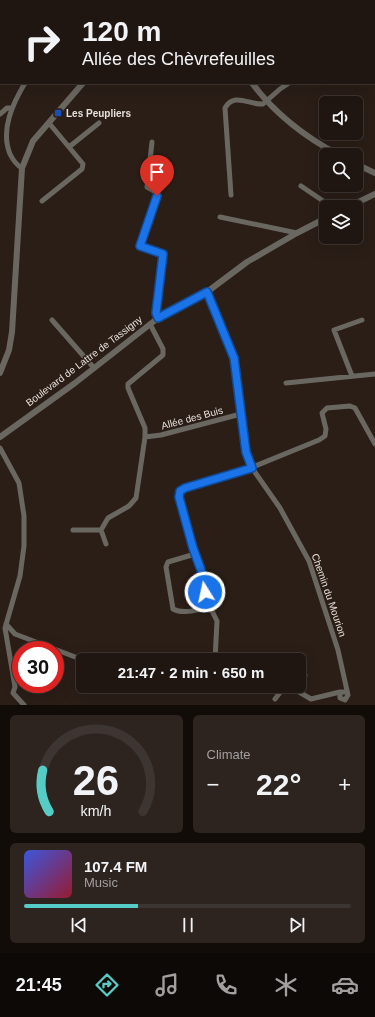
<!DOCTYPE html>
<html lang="en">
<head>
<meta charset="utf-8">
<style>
  body { margin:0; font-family:Arial,sans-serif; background:#2d231f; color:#f1f3f6; height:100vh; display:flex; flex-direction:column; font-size:15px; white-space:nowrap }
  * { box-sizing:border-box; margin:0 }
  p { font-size:13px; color:#a29f9f }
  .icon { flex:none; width:22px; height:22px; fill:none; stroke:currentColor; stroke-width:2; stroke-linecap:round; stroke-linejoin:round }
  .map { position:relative; height:705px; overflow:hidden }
  .drawer { display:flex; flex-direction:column; gap:10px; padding:10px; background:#120c09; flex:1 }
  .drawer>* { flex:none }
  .guide { position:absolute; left:0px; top:0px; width:375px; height:84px; box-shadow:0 4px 16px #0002,0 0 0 1px #3d3531; background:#201611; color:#f1f3f6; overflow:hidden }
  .tools { position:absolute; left:319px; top:96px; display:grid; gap:8px }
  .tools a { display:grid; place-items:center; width:44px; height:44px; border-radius:6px; background:#201611; box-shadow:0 4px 16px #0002,0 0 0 1px #3d3531; font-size:20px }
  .speed { position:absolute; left:12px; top:641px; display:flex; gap:8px; font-size:20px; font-weight:700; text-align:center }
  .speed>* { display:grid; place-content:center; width:52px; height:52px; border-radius:50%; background:#201611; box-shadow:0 4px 16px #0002,0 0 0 1px #3d3531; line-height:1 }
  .speed .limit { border:6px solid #d22; background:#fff; color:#111 }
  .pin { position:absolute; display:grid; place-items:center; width:34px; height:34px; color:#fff; margin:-41px -17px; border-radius:50% 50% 50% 0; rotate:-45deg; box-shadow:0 0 4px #0007 }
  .pin .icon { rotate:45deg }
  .me { position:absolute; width:44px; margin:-22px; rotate:350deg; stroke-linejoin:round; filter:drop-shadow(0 0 3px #0008) }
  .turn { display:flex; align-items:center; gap:14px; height:84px; padding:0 16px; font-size:18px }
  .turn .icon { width:52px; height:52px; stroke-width:2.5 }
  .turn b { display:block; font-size:28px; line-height:34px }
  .big { font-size:30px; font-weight:700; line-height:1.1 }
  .drawer .tile { flex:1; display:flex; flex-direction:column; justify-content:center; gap:6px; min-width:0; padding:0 14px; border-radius:6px; background:#2d231f }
  .drawer .dial { align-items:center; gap:0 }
  .dial svg { height:104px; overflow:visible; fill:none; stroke:#3d3531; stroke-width:7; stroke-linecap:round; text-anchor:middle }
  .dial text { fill:#f1f3f6; stroke:none }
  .song { display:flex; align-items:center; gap:12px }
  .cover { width:48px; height:48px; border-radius:6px; background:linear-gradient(135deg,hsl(230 70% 55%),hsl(350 70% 35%)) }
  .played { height:4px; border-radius:2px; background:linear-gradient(90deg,#55cdc6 35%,#3d3531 35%) }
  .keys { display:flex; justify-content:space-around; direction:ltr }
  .heat { display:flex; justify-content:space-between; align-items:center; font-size:22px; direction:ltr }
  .drawer .tiles { flex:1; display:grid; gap:10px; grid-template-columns:1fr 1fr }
  .tile:last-child { grid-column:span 2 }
  .trip { position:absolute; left:76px; top:653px; width:230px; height:40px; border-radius:6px; background:#201611; box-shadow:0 4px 16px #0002,0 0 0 1px #3d3531; font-weight:700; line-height:40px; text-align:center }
  .tabs { display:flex; height:64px; justify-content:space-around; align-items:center; background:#0d0907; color:#a29f9f }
  .tabs .icon { width:28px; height:28px }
  .tabs .active { color:#55cdc6 }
  .tabs b { font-size:18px; color:#f1f3f6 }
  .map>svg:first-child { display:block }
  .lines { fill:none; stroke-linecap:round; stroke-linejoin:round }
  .minor { stroke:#6a6761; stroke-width:5 }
  .tertiary { stroke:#6a6761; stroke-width:6 }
  .route-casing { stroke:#114b97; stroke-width:10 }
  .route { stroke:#1a73e8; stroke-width:7 }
  .transit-dot { fill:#1a4fb4; stroke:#2a1e17; stroke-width:1.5 }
  .labels { text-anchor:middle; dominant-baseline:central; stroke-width:3; stroke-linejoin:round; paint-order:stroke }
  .poi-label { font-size:10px; font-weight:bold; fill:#e8e0db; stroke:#2a1e17; text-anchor:start }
  .street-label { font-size:10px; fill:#e8e0db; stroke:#2a1e17 }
</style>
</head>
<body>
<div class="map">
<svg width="375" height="705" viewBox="0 0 375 705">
  <rect width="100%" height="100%" fill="#2a1e17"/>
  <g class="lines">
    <path class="minor" d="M 239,0 L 239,1
      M 296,0 L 296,1
      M 80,1 L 81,0
      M 0,114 L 7,108 L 11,108
      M 152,142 L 147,187 L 154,191 L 157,196 L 140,246 L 163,253 L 156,313 L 158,318
      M 69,147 L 99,123
      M 22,168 C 16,165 13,160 10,154 C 0,130 13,103 25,83
      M 301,186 L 332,207
      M 231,195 L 225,108 C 234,92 249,105 263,104 L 280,89 L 289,83
      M 42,201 L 82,169 L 83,164 L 49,123
      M 220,217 L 297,233
      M 207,292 L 234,358 L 246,452 L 252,468 L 280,508 L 309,561 L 338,650 L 348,695 L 345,700 L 340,698 L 340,692 L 347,692
      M 52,320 L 94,368
      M 352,376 L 334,330 L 362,320
      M 286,383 L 375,374
      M 145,437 L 161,435 L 237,415 L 241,412
      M 0,448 L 19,483 L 24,516 L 24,546 L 20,576 L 5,628 L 15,687 L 13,693 L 24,705
      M 73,530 L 101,530 L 108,518 L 129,506 L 136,498 L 145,437 L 145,428 L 128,388 L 128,384 L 163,355 L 163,349 L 150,324
      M 101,530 L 106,544
      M 195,554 L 168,562 L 166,567 L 173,609 C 182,614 201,611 209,605
      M 6,624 L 15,634 L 83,660
      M 215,660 L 217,621 L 207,601 L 201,570 L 193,548 L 179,497 L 180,491 L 185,488 L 233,475 L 319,440 L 325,436 L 326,429 L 322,413 L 327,408 L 350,406 L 355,408 L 375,444
      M 299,677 L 305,675
      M 289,686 L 311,699 L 340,692
      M 275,699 L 285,686"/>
    <path class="tertiary" d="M 192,0 L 193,1
      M 130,1 L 130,0
      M 252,83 C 275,114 305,137 339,155
      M 356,164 L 375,173
      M 348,207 L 375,194
      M 0,373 L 9,350 L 12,332 L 22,168 L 33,141 L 83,83
      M 0,437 L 75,383 L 158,318 L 207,292 L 247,262 L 297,233 L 326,218"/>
  </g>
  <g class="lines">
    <g class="route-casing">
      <path id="route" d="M 157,196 L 140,246 L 163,254 L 156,313 L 158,318 L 207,292 L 234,358 L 246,452 L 252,468 L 185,488 L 180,491 L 179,497 L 193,548 L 201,570 L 205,592"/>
    </g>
    <use href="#route" class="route"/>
  </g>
  <rect class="transit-dot" x="54" y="109" width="8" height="8" rx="2"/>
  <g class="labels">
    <g class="poi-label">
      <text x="66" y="113">Les Peupliers</text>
    </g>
    <g class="street-label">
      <text transform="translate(84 361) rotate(-37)">Boulevard de Lattre de Tassigny</text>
      <text transform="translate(192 418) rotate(-15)">Allée des Buis</text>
      <text transform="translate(329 595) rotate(71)">Chemin du Mourion</text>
    </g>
  </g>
</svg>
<div class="tools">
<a><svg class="icon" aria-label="sound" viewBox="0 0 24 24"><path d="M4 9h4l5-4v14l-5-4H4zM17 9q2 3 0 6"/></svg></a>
<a><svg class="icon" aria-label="search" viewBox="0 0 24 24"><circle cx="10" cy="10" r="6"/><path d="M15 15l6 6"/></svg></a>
<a><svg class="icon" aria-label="layers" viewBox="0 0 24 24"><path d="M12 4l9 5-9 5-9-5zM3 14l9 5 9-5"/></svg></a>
</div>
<div class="speed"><div class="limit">30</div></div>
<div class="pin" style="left:157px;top:196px;background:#d93025"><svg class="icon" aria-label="arrive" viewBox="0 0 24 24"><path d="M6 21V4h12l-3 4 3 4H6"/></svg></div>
<svg class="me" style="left:205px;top:592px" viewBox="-20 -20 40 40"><circle r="17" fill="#1a73e8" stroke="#fff" stroke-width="3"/><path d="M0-11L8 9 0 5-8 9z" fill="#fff"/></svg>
<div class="trip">21:47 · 2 min · 650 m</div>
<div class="guide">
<div class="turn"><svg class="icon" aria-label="right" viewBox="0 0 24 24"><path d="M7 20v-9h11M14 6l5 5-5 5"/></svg><div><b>120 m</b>Allée des Chèvrefeuilles</div></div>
</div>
</div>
<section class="drawer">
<div class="tiles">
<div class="tile dial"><svg viewBox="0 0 100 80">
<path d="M14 69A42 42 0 1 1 86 69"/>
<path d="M14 69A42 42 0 0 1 9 37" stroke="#55cdc6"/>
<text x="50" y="56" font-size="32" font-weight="700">26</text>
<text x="50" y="72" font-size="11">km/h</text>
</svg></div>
<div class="tile"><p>Climate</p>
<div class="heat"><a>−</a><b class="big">22°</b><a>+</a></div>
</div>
<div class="tile">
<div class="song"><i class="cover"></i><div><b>107.4 FM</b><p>Music</p></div></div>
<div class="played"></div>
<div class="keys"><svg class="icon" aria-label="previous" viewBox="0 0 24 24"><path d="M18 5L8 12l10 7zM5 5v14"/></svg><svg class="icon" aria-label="pause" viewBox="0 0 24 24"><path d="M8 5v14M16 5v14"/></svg><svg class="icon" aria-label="next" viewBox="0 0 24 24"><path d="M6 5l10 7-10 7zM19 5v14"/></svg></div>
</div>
</div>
</section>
<nav class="tabs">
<b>21:45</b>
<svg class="icon active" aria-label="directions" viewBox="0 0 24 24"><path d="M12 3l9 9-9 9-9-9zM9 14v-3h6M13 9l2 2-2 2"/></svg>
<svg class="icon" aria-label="music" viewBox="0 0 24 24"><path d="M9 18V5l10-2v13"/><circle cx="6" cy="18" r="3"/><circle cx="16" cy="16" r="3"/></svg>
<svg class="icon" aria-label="phone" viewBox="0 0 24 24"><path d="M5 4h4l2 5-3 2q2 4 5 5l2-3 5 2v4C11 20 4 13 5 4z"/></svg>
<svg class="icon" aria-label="climate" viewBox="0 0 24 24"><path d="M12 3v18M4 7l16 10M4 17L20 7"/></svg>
<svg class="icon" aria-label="car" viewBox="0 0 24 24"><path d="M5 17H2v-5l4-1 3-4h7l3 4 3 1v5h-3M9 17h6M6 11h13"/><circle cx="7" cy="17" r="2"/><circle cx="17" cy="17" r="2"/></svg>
</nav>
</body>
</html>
